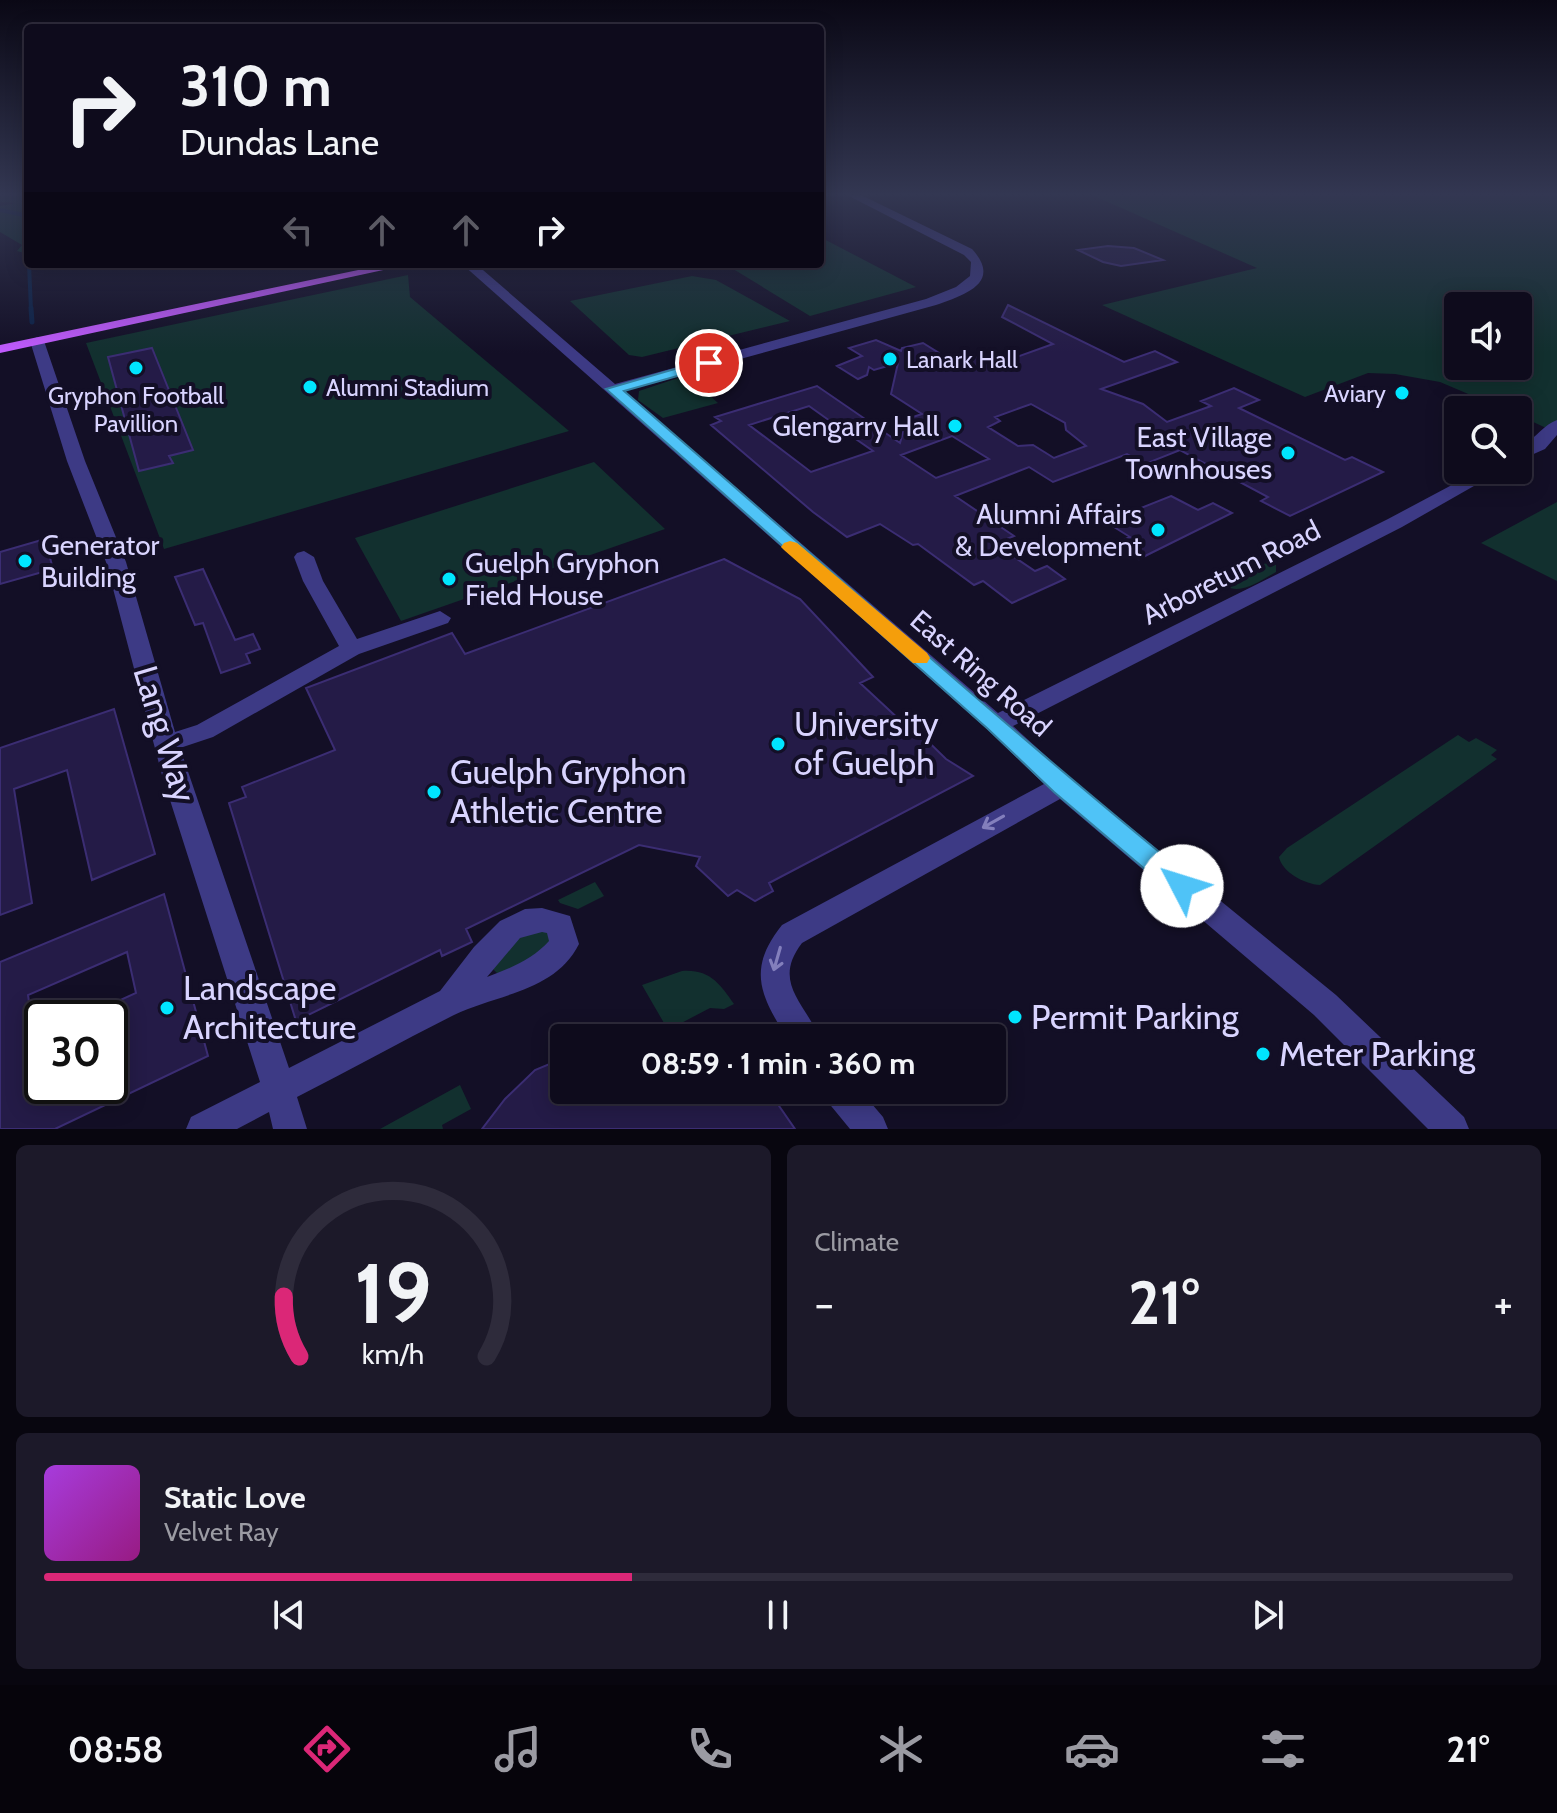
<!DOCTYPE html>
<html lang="en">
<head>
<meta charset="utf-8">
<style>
  body { margin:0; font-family:Cabin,sans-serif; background:#1c1929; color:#f1f3f6; height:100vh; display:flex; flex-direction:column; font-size:30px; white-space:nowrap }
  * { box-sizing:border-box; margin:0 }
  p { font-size:26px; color:#9b9ba3 }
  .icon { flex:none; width:44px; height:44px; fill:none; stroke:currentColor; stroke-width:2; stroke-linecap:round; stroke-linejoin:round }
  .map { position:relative; height:1129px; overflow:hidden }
  .details { display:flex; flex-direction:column; gap:16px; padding:16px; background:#08060f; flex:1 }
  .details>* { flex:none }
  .banner { position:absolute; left:24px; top:24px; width:800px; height:244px; border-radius:8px; box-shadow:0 4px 20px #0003,0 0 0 2px #2e2b3b; background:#0e0b1c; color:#f1f3f6; overflow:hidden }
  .buttons { position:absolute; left:1444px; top:292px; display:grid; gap:16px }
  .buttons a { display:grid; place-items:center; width:88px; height:88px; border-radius:8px; background:#0e0b1c; box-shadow:0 4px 20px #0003,0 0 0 2px #2e2b3b; font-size:40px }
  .speed { position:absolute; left:24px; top:1000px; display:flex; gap:16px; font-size:40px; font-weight:700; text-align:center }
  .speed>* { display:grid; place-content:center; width:104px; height:104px; border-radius:50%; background:#0e0b1c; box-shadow:0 4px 20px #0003,0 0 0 2px #2e2b3b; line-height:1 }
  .speed .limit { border:4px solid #111; border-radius:12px; background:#fff; color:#111 }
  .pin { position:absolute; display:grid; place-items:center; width:68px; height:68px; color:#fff; margin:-34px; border:4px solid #fff; border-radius:50%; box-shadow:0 2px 8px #0007 }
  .me { position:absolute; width:88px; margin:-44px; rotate:310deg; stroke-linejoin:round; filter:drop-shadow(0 0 6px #0008) }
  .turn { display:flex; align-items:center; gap:28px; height:168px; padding:0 24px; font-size:36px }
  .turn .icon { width:104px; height:104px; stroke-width:2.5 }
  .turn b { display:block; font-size:56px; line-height:68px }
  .lanes { display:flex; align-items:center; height:76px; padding:0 24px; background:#0003; justify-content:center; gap:40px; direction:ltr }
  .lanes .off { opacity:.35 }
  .big { font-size:60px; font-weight:700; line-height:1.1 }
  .details .tile { flex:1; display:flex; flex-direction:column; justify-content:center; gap:12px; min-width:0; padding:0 28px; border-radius:12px; background:#1c1929 }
  .details .dial { align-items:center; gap:0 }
  .dial svg { height:208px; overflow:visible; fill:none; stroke:#2e2b3b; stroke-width:7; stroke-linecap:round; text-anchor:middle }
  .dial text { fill:#f1f3f6; stroke:none }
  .song { display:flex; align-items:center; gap:24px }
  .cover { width:96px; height:96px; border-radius:12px; background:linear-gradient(135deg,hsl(280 70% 55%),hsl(310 70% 35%)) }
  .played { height:8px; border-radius:4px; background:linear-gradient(90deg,#db2777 40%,#2e2b3b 40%) }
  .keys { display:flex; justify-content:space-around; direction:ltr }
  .heat { display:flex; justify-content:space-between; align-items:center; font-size:44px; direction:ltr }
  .details .tiles { flex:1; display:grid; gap:16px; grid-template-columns:1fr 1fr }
  .tile:last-child { grid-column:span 2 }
  .trip { position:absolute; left:550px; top:1024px; width:456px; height:80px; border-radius:8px; background:#0e0b1c; box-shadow:0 4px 20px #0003,0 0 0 2px #2e2b3b; font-weight:700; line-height:80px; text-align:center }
  .menu { display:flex; height:128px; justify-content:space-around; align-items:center; background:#06040b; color:#9b9ba3 }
  .menu .icon { width:56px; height:56px }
  .menu .on { color:#db2777 }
  .menu b { font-size:36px; color:#f1f3f6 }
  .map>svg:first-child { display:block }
  .green { fill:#12302f; fill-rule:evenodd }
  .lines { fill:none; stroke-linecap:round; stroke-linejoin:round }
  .stream-far1 { stroke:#0c2248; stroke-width:4 }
  .stream { stroke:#0c2248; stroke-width:5 }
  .building { fill:#241b47; stroke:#3b2d73; stroke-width:2; fill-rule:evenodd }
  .minor { fill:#3d3a85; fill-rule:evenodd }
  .major { fill:#c25bff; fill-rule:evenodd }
  .oneway { stroke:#837fbc }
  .route { fill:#4fc3f7; stroke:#337fa1; stroke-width:2 }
  .slow { fill:#f59e0b }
  .poi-dot { fill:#00e5ff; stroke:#130f26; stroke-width:3 }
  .labels { text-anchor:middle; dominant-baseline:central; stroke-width:8; stroke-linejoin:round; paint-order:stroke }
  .far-poi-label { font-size:24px; fill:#d9d4ff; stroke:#130f26; text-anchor:start }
  .poi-label { font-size:28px; fill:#d9d4ff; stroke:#130f26; text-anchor:end }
  .street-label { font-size:28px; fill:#d9d4ff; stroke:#130f26 }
  .near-poi-label { font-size:34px; fill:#d9d4ff; stroke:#130f26; text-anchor:start }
  .near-street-label { font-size:34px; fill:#d9d4ff; stroke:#130f26 }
</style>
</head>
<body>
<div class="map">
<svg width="1557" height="1129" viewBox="0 0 1557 1129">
  <rect width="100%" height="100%" fill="#130f26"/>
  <path class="green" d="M 0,195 L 28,195 L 28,254 L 17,251 L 22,245 L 0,232 L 0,206 L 16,203 L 0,202 Z
    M 1092,195 L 1557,195 L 1557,433 L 1518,415 L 1518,410 L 1506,410 L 1440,382 L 1395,374 L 1368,373 L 1305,397 L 1102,305 L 1257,268 ZM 1458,306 L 1518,306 L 1518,366 L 1458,366 Z
    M 820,237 L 916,287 L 810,316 L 725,264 L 820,264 Z
    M 408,275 L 410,297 L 569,431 L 164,549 L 86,343 Z
    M 692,276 L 716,280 L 790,321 L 642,357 L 629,355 L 570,301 Z
    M 678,378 L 695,382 L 718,403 L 663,418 L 638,400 L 639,391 Z
    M 594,462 L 665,529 L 401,621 L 355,538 Z
    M 1557,502 L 1557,581 L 1481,543 Z
    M 1271,563 L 1276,565 L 1276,572 C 1260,581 1242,595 1225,586 L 1225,578 L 1236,567 Z
    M 1458,735 L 1469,742 L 1476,738 L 1497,750 L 1491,755 L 1497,759 L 1320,885 C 1304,884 1282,872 1279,857 L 1287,848 Z
    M 595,882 L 604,896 L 578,909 L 560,903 L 558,900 Z
    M 544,929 L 552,938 L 544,953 L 498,974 L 492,968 L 517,936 Z
    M 682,971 C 710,969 720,984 734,1004 L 724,1009 L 710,1008 L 668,1030 L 642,985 Z
    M 460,1085 L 471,1109 L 442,1125 L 443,1129 L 380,1129 Z"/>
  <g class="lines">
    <path class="stream-far1" d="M 0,210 L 28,216
      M 28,242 L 28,253
      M 29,264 L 31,310"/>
    <path class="stream" d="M 31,308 L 32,322"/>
  </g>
  <path class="building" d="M 1108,246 L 1134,248 L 1163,260 L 1121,266 L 1103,262 L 1078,250 Z
    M 1008,305 L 1124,362 L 1155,351 L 1177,362 L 1101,389 L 1143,404 L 1167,422 L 1211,406 L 1201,401 L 1234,388 L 1259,400 L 1239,408 L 1345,460 L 1352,457 L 1383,472 L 1290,516 L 1261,501 L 1268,497 L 1180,450 L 1145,464 L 1127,454 L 1053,482 L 1029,467 L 955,496 L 1014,536 L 995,544 L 1035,571 L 1047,566 L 1065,579 L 1012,603 L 983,581 L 974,585 L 918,544 L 913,545 L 880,524 L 847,537 L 813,512 L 711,425 L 721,421 L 715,417 L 817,386 L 900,443 L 907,419 L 922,414 L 891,394 L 898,363 L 874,370 L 869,367 L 867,375 L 858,379 L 837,366 L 862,356 L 849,348 L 876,340 L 901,351 L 902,348 L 923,343 L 939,353 L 935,368 L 972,356 L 1000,363 L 1053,344 L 1002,317 ZM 1031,404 L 1065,423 L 1066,430 L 1086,446 L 1054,458 L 1033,445 L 1018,446 L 988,427 L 1000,421 L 995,417 ZM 809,406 L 837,426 L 873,451 L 811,472 L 749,425 ZM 952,436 L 989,459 L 936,478 L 901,455 Z
    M 152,348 L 193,450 L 169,456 L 173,463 L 139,471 L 108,357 Z
    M 1171,496 L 1198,510 L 1213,503 L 1232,513 L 1139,559 L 1115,544 L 1130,537 L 1106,522 Z
    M 45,539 L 53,569 L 0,584 L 0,552 Z
    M 724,559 L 800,599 L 873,677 L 860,683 L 902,722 L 906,720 L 946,759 L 973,776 L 769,883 L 773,891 L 755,901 L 737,890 L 728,896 L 696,866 L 700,857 L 639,845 L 466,929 L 472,942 L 442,956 L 440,950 L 296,1021 L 229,803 L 246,797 L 242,787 L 335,750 L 306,688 L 452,633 L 465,654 Z
    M 203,569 L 235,640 L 253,634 L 260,649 L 246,654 L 250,663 L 221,673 L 203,623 L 195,625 L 175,577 Z
    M 114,709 L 155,854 L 92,880 L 67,770 L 14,789 L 32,903 L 0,915 L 0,748 Z
    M 164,894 L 208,1056 L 55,1129 L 0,1129 L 0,962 ZM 127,952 L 136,993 L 81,1018 L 110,1018 L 110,1086 L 42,1086 L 28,995 Z
    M 564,1058 L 564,1090 L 768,1090 L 795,1129 L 482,1129 L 505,1099 L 535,1070 Z"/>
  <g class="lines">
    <path class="minor" d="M 847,195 L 861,195 L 972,249 C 1003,283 964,295 936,305 L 624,391 L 998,713 L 1388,519 L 1480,470 L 1502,470 L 1402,527 L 1013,726 L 1071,779 L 1336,995 L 1464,1117 L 1469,1129 L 1428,1129 L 1314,1015 L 1060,799 L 802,943 C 772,982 804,1002 820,1038 L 787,1038 C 760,995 747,969 782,925 L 1044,784 L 988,730 L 462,264 L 476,264 L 615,384 L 926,299 L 956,287 L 970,276 L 971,262 L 964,255 Z
      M 37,337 L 44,341 L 85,461 L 126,562 L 175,732 L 197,725 L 339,646 L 303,581 L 294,557 L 297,553 L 304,551 L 314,557 L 323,581 L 357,639 L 440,611 L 451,618 L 448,623 L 359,654 L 213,737 L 180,748 L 289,1068 L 440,991 L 474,947 L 500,921 L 525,909 L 542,908 L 570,916 L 579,944 C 555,992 497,994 454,1015 C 402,1041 350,1070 297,1097 L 307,1129 L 273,1129 L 269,1112 L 237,1129 L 186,1129 L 191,1117 L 260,1082 L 162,775 L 106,562 L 67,461 L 30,341 ZM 542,932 L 547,933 L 549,941 C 533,959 509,969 487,977 L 520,938 Z
      M 1557,420 L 1557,435 L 1545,449 L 1518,461 L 1518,449 C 1532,442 1543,425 1557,420 Z
      M 823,1090 L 860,1090 L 883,1117 L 888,1129 L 850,1129 L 827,1101 Z"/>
    <path class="major" d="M 387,264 L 411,264 L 0,353 L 0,345 Z"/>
  </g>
  <defs><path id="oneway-shaft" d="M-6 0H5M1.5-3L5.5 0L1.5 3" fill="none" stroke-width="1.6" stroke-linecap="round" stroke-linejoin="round" transform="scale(2)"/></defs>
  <g class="oneway">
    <use href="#oneway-shaft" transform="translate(993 822) rotate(151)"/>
    <use href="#oneway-shaft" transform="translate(777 959) rotate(106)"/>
  </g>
  <linearGradient id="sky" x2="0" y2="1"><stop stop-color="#0a0815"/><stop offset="0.55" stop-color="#333752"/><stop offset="1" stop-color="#333752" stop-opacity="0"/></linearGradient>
  <rect width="1557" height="353" fill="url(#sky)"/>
  <path class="route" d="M 709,359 L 713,360 L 713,366 L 624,391 C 812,553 998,721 1191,878 L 1194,886 L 1191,893 L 1182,896 L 1173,893 L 1054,792 L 988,729 L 606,389 Z"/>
  <path class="slow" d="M 790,541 L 797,543 L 927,653 L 930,658 L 927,663 L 913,663 L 784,550 L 781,547 L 784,543 Z"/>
  <g class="poi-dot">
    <circle cx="890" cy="359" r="8"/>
    <circle cx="136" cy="368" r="8"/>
    <circle cx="310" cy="387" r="8"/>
    <circle cx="1402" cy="393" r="8"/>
    <circle cx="955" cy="426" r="8"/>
    <circle cx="1288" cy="453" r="8"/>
    <circle cx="1158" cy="530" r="8"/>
    <circle cx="25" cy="561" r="8"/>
    <circle cx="449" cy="579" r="8"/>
    <circle cx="778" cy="744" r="8"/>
    <circle cx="434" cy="792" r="8"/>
    <circle cx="167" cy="1008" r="8"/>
    <circle cx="1015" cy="1017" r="8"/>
    <circle cx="1263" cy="1054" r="8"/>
  </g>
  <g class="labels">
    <g class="far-poi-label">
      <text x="906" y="359">Lanark Hall</text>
      <text x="326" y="387">Alumni Stadium</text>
      <text x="1386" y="393" text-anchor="end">Aviary</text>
      <text x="136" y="395" text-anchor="middle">Gryphon Football<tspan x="136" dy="28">Pavillion</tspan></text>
    </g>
    <g class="poi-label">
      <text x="939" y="426">Glengarry Hall</text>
      <text x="1272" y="437">East Village<tspan x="1272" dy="32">Townhouses</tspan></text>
      <text x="1142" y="514">Alumni Affairs<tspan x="1142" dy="32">&amp; Development</tspan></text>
      <text x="41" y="545" text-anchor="start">Generator<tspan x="41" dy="32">Building</tspan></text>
      <text x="465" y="563" text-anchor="start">Guelph Gryphon<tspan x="465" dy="32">Field House</tspan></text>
    </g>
    <g class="street-label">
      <text transform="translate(1231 572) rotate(-27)">Arboretum Road</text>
      <text transform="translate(981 673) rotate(41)">East Ring Road</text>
    </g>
    <g class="near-poi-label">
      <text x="794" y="724">University<tspan x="794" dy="39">of Guelph</tspan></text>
      <text x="450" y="772">Guelph Gryphon<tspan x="450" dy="39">Athletic Centre</tspan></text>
      <text x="183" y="988">Landscape<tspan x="183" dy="39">Architecture</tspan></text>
      <text x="1031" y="1017">Permit Parking</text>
      <text x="1279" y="1054">Meter Parking</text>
    </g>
    <g class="near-street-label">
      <text transform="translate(165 734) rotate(73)">Lang Way</text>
    </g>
  </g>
</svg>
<div class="buttons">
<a><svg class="icon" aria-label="sound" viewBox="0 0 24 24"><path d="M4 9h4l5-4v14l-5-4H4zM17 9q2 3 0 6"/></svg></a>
<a><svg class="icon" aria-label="search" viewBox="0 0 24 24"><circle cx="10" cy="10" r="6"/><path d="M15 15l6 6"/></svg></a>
</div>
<div class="speed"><div class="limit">30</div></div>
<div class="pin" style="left:709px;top:363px;background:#d93025"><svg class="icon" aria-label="arrive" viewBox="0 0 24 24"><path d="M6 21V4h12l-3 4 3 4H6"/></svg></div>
<svg class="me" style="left:1182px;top:886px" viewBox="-20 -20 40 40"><circle r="19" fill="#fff"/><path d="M0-13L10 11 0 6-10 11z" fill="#4fc3f7"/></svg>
<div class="trip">08:59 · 1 min · 360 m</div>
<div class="banner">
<div class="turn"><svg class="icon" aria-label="right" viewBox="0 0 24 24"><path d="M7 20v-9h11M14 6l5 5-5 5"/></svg><div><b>310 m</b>Dundas Lane</div></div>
<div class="lanes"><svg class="icon off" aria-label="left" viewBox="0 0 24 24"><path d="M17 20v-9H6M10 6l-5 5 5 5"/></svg><svg class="icon off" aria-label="ahead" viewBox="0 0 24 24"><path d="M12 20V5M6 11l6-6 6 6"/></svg><svg class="icon off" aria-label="ahead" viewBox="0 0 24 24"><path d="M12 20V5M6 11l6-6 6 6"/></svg><svg class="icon" aria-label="right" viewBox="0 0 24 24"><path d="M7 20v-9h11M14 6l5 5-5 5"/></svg></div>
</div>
</div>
<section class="details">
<div class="tiles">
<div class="tile dial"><svg viewBox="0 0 100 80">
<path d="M14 69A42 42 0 1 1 86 69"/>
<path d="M14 69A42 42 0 0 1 8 46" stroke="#db2777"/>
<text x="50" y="56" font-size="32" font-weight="700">19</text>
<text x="50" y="72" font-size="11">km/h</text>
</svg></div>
<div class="tile"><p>Climate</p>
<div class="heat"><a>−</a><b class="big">21°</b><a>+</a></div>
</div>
<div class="tile">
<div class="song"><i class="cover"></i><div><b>Static Love</b><p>Velvet Ray</p></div></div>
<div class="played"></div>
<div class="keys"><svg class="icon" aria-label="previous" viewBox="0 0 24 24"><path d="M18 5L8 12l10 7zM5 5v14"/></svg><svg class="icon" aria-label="pause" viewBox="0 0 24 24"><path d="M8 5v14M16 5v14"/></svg><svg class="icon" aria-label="next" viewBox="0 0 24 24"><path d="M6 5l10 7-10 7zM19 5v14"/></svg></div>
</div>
</div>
</section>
<nav class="menu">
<b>08:58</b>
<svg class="icon on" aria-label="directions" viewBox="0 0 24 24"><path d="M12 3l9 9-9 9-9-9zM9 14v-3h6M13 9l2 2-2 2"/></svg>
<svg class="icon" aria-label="music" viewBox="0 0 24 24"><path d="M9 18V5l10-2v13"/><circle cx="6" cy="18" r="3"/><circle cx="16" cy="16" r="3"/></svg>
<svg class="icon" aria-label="phone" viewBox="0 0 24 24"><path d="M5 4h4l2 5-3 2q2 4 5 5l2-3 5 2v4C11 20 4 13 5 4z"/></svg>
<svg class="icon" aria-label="climate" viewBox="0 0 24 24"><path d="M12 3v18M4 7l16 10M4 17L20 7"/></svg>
<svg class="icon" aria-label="car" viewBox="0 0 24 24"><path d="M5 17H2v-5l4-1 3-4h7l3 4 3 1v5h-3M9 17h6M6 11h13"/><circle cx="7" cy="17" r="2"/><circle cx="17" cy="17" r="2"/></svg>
<svg class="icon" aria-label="filters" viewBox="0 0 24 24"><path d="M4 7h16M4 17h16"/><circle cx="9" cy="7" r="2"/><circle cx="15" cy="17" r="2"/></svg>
<b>21°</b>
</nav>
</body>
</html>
